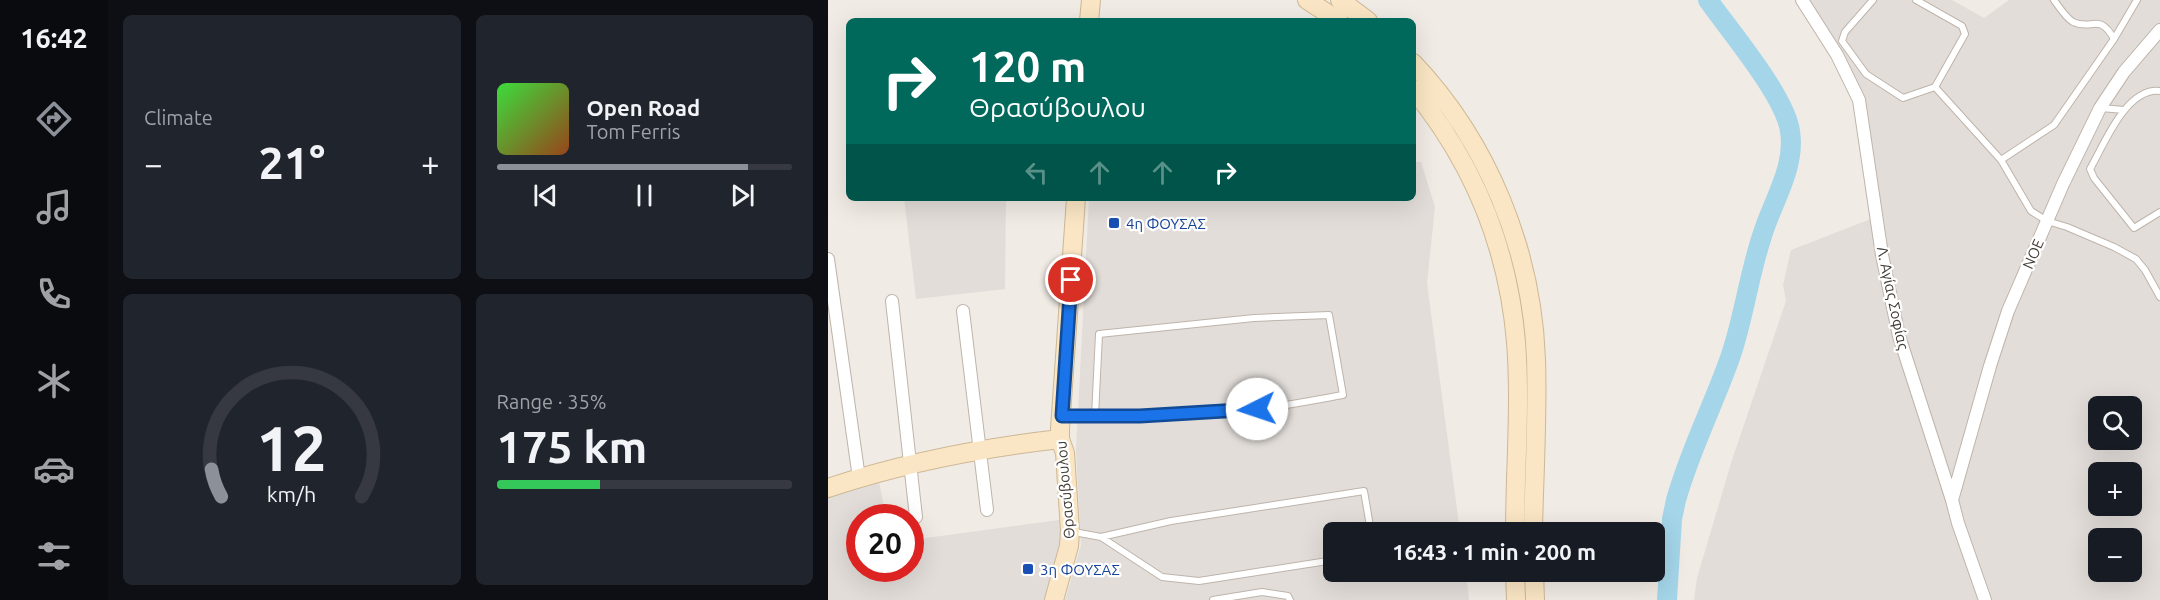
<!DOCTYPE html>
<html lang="en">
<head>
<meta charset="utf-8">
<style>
  body { margin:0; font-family:Ubuntu,sans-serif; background:#20242c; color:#f1f3f6; height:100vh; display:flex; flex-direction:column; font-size:22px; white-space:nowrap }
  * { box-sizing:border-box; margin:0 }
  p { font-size:20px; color:#9ea1a6 }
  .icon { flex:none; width:33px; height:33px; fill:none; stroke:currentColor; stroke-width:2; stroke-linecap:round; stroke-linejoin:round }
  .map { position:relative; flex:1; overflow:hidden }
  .side { display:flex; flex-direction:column; gap:15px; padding:15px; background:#0d0f14; width:720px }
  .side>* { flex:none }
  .banner { position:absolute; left:18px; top:18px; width:570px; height:183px; border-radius:9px; box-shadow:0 6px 24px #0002; background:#00695c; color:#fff; overflow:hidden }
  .tools { position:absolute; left:1260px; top:396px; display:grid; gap:12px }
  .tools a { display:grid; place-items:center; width:54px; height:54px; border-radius:9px; background:#171b24; box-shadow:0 6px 24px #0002; font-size:30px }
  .speed { position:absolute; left:18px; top:504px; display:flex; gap:12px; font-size:30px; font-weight:700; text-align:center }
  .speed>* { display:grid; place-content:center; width:78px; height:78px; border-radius:50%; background:#171b24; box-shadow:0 6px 24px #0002; line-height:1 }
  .speed .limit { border:9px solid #d22; background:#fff; color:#111 }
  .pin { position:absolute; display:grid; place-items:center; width:51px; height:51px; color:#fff; margin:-26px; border:3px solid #fff; border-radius:50%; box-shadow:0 2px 6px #0007 }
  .me { position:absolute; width:66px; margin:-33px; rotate:266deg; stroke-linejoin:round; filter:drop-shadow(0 0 4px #0008) }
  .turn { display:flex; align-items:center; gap:21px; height:126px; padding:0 24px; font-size:27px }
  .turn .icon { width:78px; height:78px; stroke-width:2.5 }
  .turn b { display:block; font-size:42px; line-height:51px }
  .lanes { display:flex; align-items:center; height:57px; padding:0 24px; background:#0003; justify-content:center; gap:30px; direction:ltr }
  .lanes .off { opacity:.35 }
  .big { font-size:45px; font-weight:700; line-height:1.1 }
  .side .widget { flex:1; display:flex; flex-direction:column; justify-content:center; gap:9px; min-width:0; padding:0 21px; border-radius:9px; background:#20242c }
  .side .dial { align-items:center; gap:0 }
  .dial svg { height:156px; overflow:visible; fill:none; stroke:#363941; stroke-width:7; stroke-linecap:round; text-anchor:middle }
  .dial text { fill:#f1f3f6; stroke:none }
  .song { display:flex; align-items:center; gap:18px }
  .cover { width:72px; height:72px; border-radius:9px; background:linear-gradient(135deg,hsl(120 70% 55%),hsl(20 70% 35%)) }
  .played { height:6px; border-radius:3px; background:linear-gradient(90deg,#8c9099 85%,#363941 85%) }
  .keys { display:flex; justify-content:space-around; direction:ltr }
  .heat { display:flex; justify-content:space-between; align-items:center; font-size:33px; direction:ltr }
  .charge { height:9px; border-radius:4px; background:linear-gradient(90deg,#34c759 35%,#363941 0) }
  .side .tiles { flex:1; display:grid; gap:15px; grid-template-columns:repeat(2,1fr) }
  .trip { position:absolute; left:495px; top:522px; width:342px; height:60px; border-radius:9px; background:#171b24; box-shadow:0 6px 24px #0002; font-weight:700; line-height:60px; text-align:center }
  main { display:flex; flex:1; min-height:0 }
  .dock { display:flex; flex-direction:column; width:108px; justify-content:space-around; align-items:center; background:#090b0e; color:#9ea1a6 }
  .dock .icon { width:42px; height:42px }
  .dock .current { color:#8c9099 }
  .dock b { font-size:27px; color:#f1f3f6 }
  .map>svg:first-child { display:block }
  .industrial { fill:#e2ddd9; fill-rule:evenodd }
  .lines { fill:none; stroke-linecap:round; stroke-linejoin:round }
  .river { stroke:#a4d5e9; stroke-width:20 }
  .lane-casing { stroke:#beb4aa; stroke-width:8 }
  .street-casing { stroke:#beb4aa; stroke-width:14 }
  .secondary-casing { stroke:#cdb896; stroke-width:20 }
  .lane { stroke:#fff; stroke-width:6 }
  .street { stroke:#fff; stroke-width:12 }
  .secondary { stroke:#fae6c4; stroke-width:18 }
  .route-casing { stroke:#114b97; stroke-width:15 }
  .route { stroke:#1a73e8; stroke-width:10 }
  .transit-dot { fill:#1a4fb4; stroke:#fff; stroke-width:2 }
  .labels { text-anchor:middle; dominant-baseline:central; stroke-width:4.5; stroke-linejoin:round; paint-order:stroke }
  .transit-label { font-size:15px; fill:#164399; stroke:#fff; text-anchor:start }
  .street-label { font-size:15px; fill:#423b34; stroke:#fff }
</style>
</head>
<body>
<main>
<nav class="dock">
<b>16:42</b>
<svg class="icon current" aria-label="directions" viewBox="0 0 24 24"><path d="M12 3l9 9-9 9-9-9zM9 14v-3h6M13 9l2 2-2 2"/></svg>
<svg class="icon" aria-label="music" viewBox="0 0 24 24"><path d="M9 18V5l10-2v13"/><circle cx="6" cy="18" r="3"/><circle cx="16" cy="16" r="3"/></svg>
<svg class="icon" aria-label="phone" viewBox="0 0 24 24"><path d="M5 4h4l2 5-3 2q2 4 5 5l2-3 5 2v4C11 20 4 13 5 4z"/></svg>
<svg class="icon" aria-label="climate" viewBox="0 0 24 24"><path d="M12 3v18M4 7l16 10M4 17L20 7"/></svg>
<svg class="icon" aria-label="car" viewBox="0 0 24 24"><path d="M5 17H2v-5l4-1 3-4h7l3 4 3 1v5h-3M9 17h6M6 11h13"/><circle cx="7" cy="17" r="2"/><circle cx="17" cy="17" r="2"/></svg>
<svg class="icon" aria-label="filters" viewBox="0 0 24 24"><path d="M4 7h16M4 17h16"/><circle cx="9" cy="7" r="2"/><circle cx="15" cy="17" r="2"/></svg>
</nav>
<section class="side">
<div class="tiles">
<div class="widget"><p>Climate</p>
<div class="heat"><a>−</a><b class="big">21°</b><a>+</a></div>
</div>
<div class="widget">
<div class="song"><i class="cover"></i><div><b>Open Road</b><p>Tom Ferris</p></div></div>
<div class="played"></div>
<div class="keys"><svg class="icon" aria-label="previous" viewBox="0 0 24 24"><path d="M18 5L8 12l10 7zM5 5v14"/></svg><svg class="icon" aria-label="pause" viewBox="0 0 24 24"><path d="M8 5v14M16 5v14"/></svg><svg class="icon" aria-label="next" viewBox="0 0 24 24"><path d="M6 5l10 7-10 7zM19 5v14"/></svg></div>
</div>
<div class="widget dial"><svg viewBox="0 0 100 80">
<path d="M14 69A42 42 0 1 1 86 69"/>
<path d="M14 69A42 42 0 0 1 9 55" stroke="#8c9099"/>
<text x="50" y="56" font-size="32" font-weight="700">12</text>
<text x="50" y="72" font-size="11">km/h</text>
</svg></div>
<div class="widget"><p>Range · 35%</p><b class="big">175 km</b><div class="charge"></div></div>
</div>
</section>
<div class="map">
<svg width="1332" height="600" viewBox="0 0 1332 600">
  <rect width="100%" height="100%" fill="#f0ebe4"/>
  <path class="industrial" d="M 980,0 L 1124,0 L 1156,18 L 1181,0 L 1332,0 L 1332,600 L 866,600 L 869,578 L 904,460 L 958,301 L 955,285 L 963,250 L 1053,215 L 1036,101 ZM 1270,406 L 1304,406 L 1304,440 L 1270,440 ZM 1270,472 L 1304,472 L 1304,506 L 1270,506 ZM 1270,538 L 1304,538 L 1304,572 L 1270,572 Z
    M 585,162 L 593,162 L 607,207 L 599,283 L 632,532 L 506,532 L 506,572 L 638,572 L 641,600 L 237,600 L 253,545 L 248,451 L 261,198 L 585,198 Z
    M 76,198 L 178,198 L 177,289 L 88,299 Z
    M 51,482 L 58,517 L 32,518 L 32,568 L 82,568 L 83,540 L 238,519 L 236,545 L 217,600 L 0,600 L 0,497 Z"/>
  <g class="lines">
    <path class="river" d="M 839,600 L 844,519 L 848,500 C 862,450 886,404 903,355 C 916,316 921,275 934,236 C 944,202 968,168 962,131 C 957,96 902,31 880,0"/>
    <g class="lane-casing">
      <path id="lane" d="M 1045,0 L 1017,32 L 1014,41 L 1038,74 L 1075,98 L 1107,87 L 1137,34 L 1134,26 L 1088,0
        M 1226,0 C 1231,7 1238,18 1245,22 C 1264,31 1271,12 1286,39
        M 1309,0 L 1286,39 L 1226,125 L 1173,160 L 1203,211 L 1219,221 L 1239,227 L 1286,247 L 1308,259 L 1317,270 L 1332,297
        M 1107,87 L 1173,160
        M 1332,91 C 1298,87 1276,145 1262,169 L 1266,178 L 1306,228 L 1332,212
        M 1273,108 L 1296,110
        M 234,416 C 299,416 364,416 429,409 C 458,406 487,400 515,395 L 501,315 L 426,318 L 271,334 L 267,416
        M 246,532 L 273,537 L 334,577 L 371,581 L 506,560
        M 273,537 L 343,521 L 536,491 L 543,532
        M 385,600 L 434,592 L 460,596 L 462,600"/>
    </g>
    <g class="street-casing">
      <path id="street" d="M 974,0 L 1009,55 L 1031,100 L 1054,255 L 1071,336 L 1124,500 L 1130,523 L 1157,600
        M 0,259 L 31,478
        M 64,301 L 88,517
        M 135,311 L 159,510
        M 1124,500 L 1162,366 L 1180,311 L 1235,184 L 1272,108 L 1296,72 L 1332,30"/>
    </g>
    <g class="secondary-casing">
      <path id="secondary" d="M 479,0 L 511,21
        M 512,0 L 540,21
        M 261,21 L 263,0
        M 585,63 C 660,142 704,250 708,359 C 710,417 706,475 705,532
        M 585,89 C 645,162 680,247 688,342 C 693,405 687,469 687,532
        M 0,488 C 75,463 153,448 232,439
        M 687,572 L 688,600
        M 706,572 L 707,600
        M 226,600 L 241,546 L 242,531 L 237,453 L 232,439 L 232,429 L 248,198"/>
    </g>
    <use href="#lane" class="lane"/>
    <use href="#street" class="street"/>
    <use href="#secondary" class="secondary"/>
  </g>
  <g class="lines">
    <g class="route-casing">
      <path id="route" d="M 243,280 L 234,416 L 312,416 L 429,409"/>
    </g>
    <use href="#route" class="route"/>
  </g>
  <g class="transit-dot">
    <rect x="280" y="217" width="12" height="12" rx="3"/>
    <rect x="194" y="563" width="12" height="12" rx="3"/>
  </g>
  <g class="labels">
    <g class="transit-label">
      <text x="298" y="223">4η ΦΟΥΣΑΣ</text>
      <text x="212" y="569">3η ΦΟΥΣΑΣ</text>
    </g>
    <g class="street-label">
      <text transform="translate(1205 254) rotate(-66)">NOE</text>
      <text transform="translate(1065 298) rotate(78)">Λ. Αγίας Σοφίας</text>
      <text transform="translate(237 490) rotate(-95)">Θρασύβουλου</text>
    </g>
  </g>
</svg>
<div class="tools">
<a><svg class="icon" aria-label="search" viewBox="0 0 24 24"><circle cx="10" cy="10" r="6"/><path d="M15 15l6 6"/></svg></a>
<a>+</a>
<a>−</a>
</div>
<div class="speed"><div class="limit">20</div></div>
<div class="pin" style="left:243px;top:280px;background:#d93025"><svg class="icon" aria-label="arrive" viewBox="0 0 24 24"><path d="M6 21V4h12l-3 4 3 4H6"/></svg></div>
<svg class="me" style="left:429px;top:409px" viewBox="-20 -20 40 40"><circle r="19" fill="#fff"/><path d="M0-13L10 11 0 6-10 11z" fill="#1a73e8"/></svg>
<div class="trip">16:43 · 1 min · 200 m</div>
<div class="banner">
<div class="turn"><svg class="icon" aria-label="right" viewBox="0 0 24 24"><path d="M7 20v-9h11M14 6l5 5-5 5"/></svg><div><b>120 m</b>Θρασύβουλου</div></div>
<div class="lanes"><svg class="icon off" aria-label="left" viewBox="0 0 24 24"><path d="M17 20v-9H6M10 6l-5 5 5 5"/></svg><svg class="icon off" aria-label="ahead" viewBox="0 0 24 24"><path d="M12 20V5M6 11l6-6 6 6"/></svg><svg class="icon off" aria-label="ahead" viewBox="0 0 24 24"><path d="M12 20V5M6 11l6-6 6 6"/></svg><svg class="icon" aria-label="right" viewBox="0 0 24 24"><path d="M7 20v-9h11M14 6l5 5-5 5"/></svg></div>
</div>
</div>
</main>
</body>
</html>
